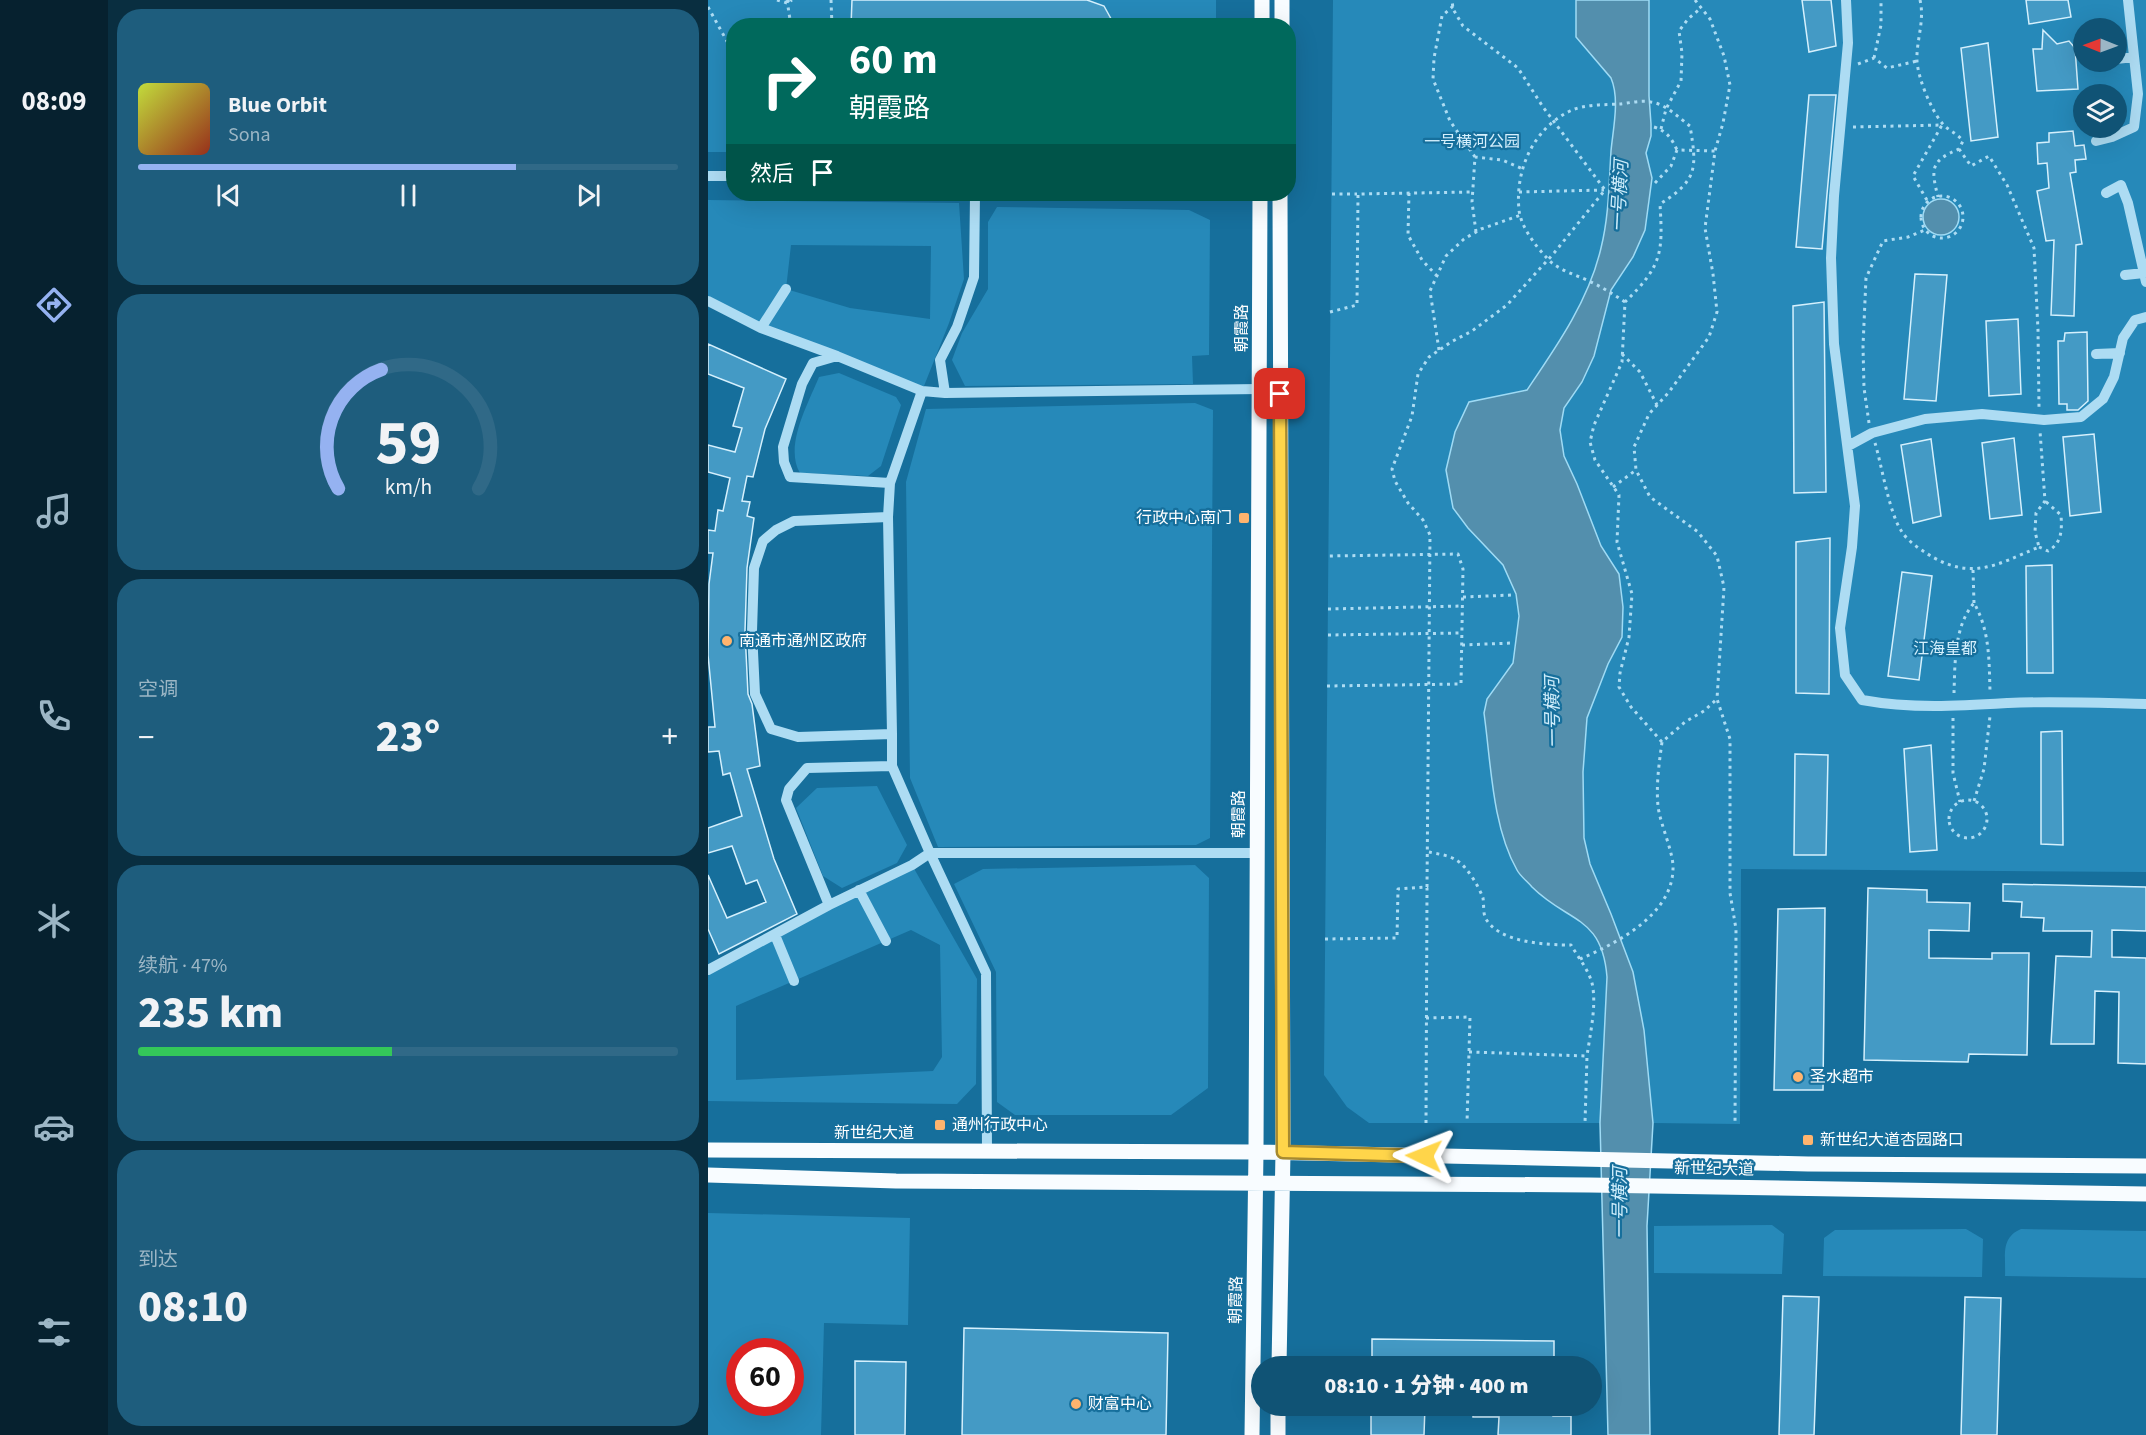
<!DOCTYPE html>
<html lang="zh">
<head>
<meta charset="utf-8">
<style>
  body { margin:0; font-family:"Source Sans 3","Noto Sans SC",sans-serif; background:#1e5d7d; color:#f1f3f6; height:100vh; display:flex; flex-direction:column; font-size:22px; white-space:nowrap }
  * { box-sizing:border-box; margin:0 }
  p { font-size:20px; color:#9cb6c5 }
  .icon { flex:none; width:33px; height:33px; fill:none; stroke:currentColor; stroke-width:2; stroke-linecap:round; stroke-linejoin:round }
  .map { position:relative; flex:1; overflow:hidden }
  .side { display:flex; flex-direction:column; gap:9px; padding:9px; background:#092e40; width:600px }
  .side>* { flex:none }
  .banner { position:absolute; left:18px; top:18px; width:570px; height:183px; border-radius:24px; box-shadow:0 6px 24px #0002; background:#00695c; color:#fff; overflow:hidden }
  .needle { width:39px; rotate:271deg }
  .tools { position:absolute; left:1365px; top:18px; display:grid; gap:12px }
  .tools a { display:grid; place-items:center; width:54px; height:54px; border-radius:50%; background:#105375; box-shadow:0 6px 24px #0002; font-size:30px }
  .speed { position:absolute; left:18px; top:1338px; display:flex; gap:12px; font-size:30px; font-weight:700; text-align:center }
  .speed>* { display:grid; place-content:center; width:78px; height:78px; border-radius:50%; background:#105375; box-shadow:0 6px 24px #0002; line-height:1 }
  .speed .limit { border:9px solid #d22; background:#fff; color:#111 }
  .pin { position:absolute; display:grid; place-items:center; width:51px; height:51px; color:#fff; margin:-26px; border-radius:12px; box-shadow:0 3px 9px #0006 }
  .me { position:absolute; width:66px; margin:-33px; rotate:272deg; stroke-linejoin:round; filter:drop-shadow(0 0 4px #0008) }
  .turn { display:flex; align-items:center; gap:21px; height:126px; padding:0 24px; font-size:27px }
  .turn .icon { width:78px; height:78px; stroke-width:2.5 }
  .turn b { display:block; font-size:42px; line-height:51px }
  .then { display:flex; align-items:center; height:57px; padding:0 24px; background:#0003; gap:12px; font-size:22px }
  .big { font-size:45px; font-weight:800; line-height:1.1 }
  .side .card { flex:1; display:flex; flex-direction:column; justify-content:center; gap:9px; min-width:0; padding:0 21px; border-radius:24px; background:#1e5d7d }
  .side .dial { align-items:center; gap:0 }
  .dial svg { height:156px; overflow:visible; fill:none; stroke:#306987; stroke-width:7; stroke-linecap:round; text-anchor:middle }
  .dial text { fill:#f1f3f6; stroke:none }
  .song { display:flex; align-items:center; gap:18px }
  .cover { width:72px; height:72px; border-radius:9px; background:linear-gradient(135deg,hsl(70 70% 55%),hsl(10 70% 35%)) }
  .played { height:6px; border-radius:3px; background:linear-gradient(90deg,#95b2f1 70%,#306987 70%) }
  .keys { display:flex; justify-content:space-around; direction:ltr }
  .heat { display:flex; justify-content:space-between; align-items:center; font-size:33px; direction:ltr }
  .charge { height:9px; border-radius:4px; background:linear-gradient(90deg,#34c759 47%,#306987 0) }
  .trip { position:absolute; left:543px; top:1356px; width:351px; height:60px; border-radius:30px; background:#105375; box-shadow:0 6px 24px #0002; font-weight:800; line-height:60px; text-align:center }
  main { display:flex; flex:1; min-height:0 }
  .tab-bar { display:flex; flex-direction:column; width:108px; justify-content:space-around; align-items:center; background:#06212f; color:#9cb6c5 }
  .tab-bar .icon { width:42px; height:42px }
  .tab-bar .active { color:#95b2f1 }
  .tab-bar b { font-size:27px; color:#f1f3f6 }
  .map>svg:first-child { display:block }
  .green { fill:#2689b9; fill-rule:evenodd }
  .water { fill:#538fad; stroke:#9fdbf5; stroke-width:1.5 }
  .building { fill:#449ac5; stroke:#d5f0fd; stroke-width:1.5 }
  .lines { fill:none; stroke-linecap:round; stroke-linejoin:round }
  .path { stroke:#addcf3; stroke-width:3; stroke-dasharray:3 4.5; stroke-linecap:butt }
  .minor { stroke:#addcf3; stroke-width:10 }
  .major { stroke:#f8fcff; stroke-width:15 }
  .route-casing { stroke:#a68a30; stroke-width:15 }
  .route { stroke:#ffd54a; stroke-width:10 }
  .poi-dot { fill:#ffb46e; stroke:#166f9c; stroke-width:2 }
  .labels { text-anchor:middle; dominant-baseline:central; stroke-width:4.5; stroke-linejoin:round; paint-order:stroke }
  .park-label { font-size:16px; fill:#d5f0fd; stroke:#166f9c }
  .street-label { font-size:16px; fill:#fff; stroke:#166f9c }
  .poi-label { font-size:16px; fill:#fff; stroke:#166f9c; text-anchor:start }
  .water-label { font-size:18px; font-style:italic; fill:#ceedfb; stroke:#166f9c }
</style>
</head>
<body>
<main>
<nav class="tab-bar">
<b>08:09</b>
<svg class="icon active" aria-label="directions" viewBox="0 0 24 24"><path d="M12 3l9 9-9 9-9-9zM9 14v-3h6M13 9l2 2-2 2"/></svg>
<svg class="icon" aria-label="music" viewBox="0 0 24 24"><path d="M9 18V5l10-2v13"/><circle cx="6" cy="18" r="3"/><circle cx="16" cy="16" r="3"/></svg>
<svg class="icon" aria-label="phone" viewBox="0 0 24 24"><path d="M5 4h4l2 5-3 2q2 4 5 5l2-3 5 2v4C11 20 4 13 5 4z"/></svg>
<svg class="icon" aria-label="climate" viewBox="0 0 24 24"><path d="M12 3v18M4 7l16 10M4 17L20 7"/></svg>
<svg class="icon" aria-label="car" viewBox="0 0 24 24"><path d="M5 17H2v-5l4-1 3-4h7l3 4 3 1v5h-3M9 17h6M6 11h13"/><circle cx="7" cy="17" r="2"/><circle cx="17" cy="17" r="2"/></svg>
<svg class="icon" aria-label="filters" viewBox="0 0 24 24"><path d="M4 7h16M4 17h16"/><circle cx="9" cy="7" r="2"/><circle cx="15" cy="17" r="2"/></svg>
</nav>
<section class="side">
<div class="card">
<div class="song"><i class="cover"></i><div><b>Blue Orbit</b><p>Sona</p></div></div>
<div class="played"></div>
<div class="keys"><svg class="icon" aria-label="previous" viewBox="0 0 24 24"><path d="M18 5L8 12l10 7zM5 5v14"/></svg><svg class="icon" aria-label="pause" viewBox="0 0 24 24"><path d="M8 5v14M16 5v14"/></svg><svg class="icon" aria-label="next" viewBox="0 0 24 24"><path d="M6 5l10 7-10 7zM19 5v14"/></svg></div>
</div>
<div class="card dial"><svg viewBox="0 0 100 80">
<path d="M14 69A42 42 0 1 1 86 69"/>
<path d="M14 69A42 42 0 0 1 36 8" stroke="#95b2f1"/>
<text x="50" y="56" font-size="32" font-weight="700">59</text>
<text x="50" y="72" font-size="11">km/h</text>
</svg></div>
<div class="card"><p>空调</p>
<div class="heat"><a>−</a><b class="big">23°</b><a>+</a></div>
</div>
<div class="card"><p>续航 · 47%</p><b class="big">235 km</b><div class="charge"></div></div>
<div class="card"><p>到达</p><b class="big">08:10</b></div>
</section>
<div class="map">
<svg width="1438" height="1435" viewBox="0 0 1438 1435">
  <rect width="100%" height="100%" fill="#166f9c"/>
  <path class="green" d="M 0,0 L 508,0 L 508,25 L 26,26 L 25,152 L 0,152 Z
    M 625,0 L 868,0 L 868,37 L 903,78 C 912,100 905,129 903,151 C 901,183 901,216 893,248 C 881,301 849,346 819,390 L 761,402 L 760,528 C 771,539 785,551 795,564 C 812,589 815,634 805,663 C 803,668 798,674 795,679 L 836,898 C 873,921 895,930 899,977 L 892,1123 L 661,1123 L 639,1107 L 616,1075 Z
    M 941,0 L 1438,0 L 1438,872 L 1033,869 L 1032,1124 L 945,1123 L 936,1030 L 925,972 L 903,914 L 882,864 L 876,838 L 875,772 L 879,718 L 900,664 L 914,637 L 911,574 L 893,546 L 869,484 L 856,456 L 852,430 L 856,408 L 874,382 L 886,356 L 903,290 L 925,257 L 937,230 L 944,178 L 938,153 L 943,136 L 943,124 L 941,96 ZM 1376,28 L 1408,28 L 1408,62 L 1376,62 ZM 1376,94 L 1408,94 L 1408,128 L 1376,128 Z
    M 0,200 L 251,203 L 256,279 L 241,323 L 214,391 L 0,301 ZM 83,245 L 223,246 L 222,319 L 142,308 L 78,289 Z
    M 289,207 L 481,210 L 502,220 L 501,355 L 484,356 L 485,384 L 257,386 L 244,360 L 254,333 L 280,289 L 280,222 Z
    M 131,373 L 188,397 L 193,405 L 173,466 L 160,476 L 92,473 C 76,446 100,404 111,377 Z
    M 487,403 L 505,410 L 502,838 L 488,845 L 230,847 L 202,778 L 198,482 L 218,409 Z
    M 169,786 L 199,845 L 189,863 L 134,888 L 115,876 L 88,808 L 109,788 Z
    M 204,865 L 269,979 L 268,1084 L 249,1104 L 0,1101 L 0,969 ZM 203,930 L 232,945 L 234,1057 L 225,1071 L 28,1080 L 28,1006 Z
    M 487,865 L 501,878 L 500,1088 L 463,1115 L 307,1115 L 289,1102 L 288,972 L 246,884 L 275,869 Z
    M 0,1213 L 202,1218 L 200,1325 L 116,1323 L 113,1435 L 0,1435 ZM 32,1352 L 82,1352 L 82,1402 L 32,1402 Z
    M 1064,1225 L 1076,1234 L 1074,1274 L 946,1273 L 946,1226 Z
    M 1258,1229 L 1275,1239 L 1274,1277 L 1115,1276 L 1116,1238 L 1127,1230 Z
    M 1313,1229 L 1438,1231 L 1438,1278 L 1297,1276 C 1298,1256 1292,1238 1313,1229 Z"/>
  <path class="water" d="M 868,0 L 941,0 L 941,96 L 943,124 L 943,136 L 938,153 L 944,178 L 937,230 L 925,257 L 903,290 L 886,356 L 874,382 L 856,408 L 852,430 L 856,456 L 869,484 L 893,546 L 911,574 L 915,607 L 914,637 L 900,664 L 879,718 L 875,772 L 876,838 L 882,864 L 903,914 L 925,972 L 936,1030 L 945,1123 L 939,1226 L 942,1435 L 900,1435 L 892,1123 L 899,977 C 894,915 860,923 824,887 C 819,881 812,876 809,870 C 784,826 783,763 776,713 L 779,699 L 805,663 L 811,616 L 808,594 L 795,565 L 760,528 L 745,508 L 738,470 L 747,432 L 761,402 L 819,390 C 849,346 881,300 893,248 C 901,216 901,183 903,151 C 905,129 912,99 903,78 L 868,37 Z
    M1215 217a18 18 0 1 1 36 0a18 18 0 1 1-36 0Z"/>
  <path class="building" d="M 144,0 L 379,0 L 396,6 L 407,26 L 143,26 Z
    M 1094,0 L 1123,0 L 1128,46 L 1101,52 Z
    M 1318,0 L 1360,0 L 1363,17 L 1321,24 Z
    M 1335,30 L 1349,44 L 1361,41 L 1367,48 L 1370,89 L 1329,91 L 1325,49 L 1334,49 Z
    M 1280,43 L 1290,137 L 1263,141 L 1253,48 Z
    M 1101,95 L 1128,95 L 1114,249 L 1088,247 Z
    M 1365,131 L 1367,146 L 1376,145 L 1378,159 L 1367,160 L 1368,172 L 1362,173 L 1374,244 L 1368,245 L 1366,316 L 1343,315 L 1346,240 L 1338,241 L 1329,191 L 1341,188 L 1339,163 L 1330,164 L 1329,143 L 1341,142 L 1341,133 Z
    M 1207,274 L 1239,275 L 1228,401 L 1196,399 Z
    M 1116,302 L 1118,492 L 1086,493 L 1085,306 Z
    M 1310,319 L 1313,394 L 1281,396 L 1278,321 Z
    M 1379,332 L 1380,401 L 1370,410 L 1359,410 L 1359,404 L 1351,404 L 1350,341 L 1356,341 L 1357,333 Z
    M 0,344 L 78,379 L 57,429 L 45,477 L 39,476 L 34,501 L 42,502 L 39,516 L 46,518 L 39,568 L 37,631 L 40,694 L 44,704 L 52,766 L 39,769 L 66,859 L 89,914 L 11,954 L 0,929 L 0,875 L 19,918 L 58,902 L 49,880 L 38,884 L 24,846 L 0,853 L 0,828 L 34,816 L 22,773 L 15,775 L 11,751 L 0,752 L 0,727 L 7,727 L 0,655 L 1,584 L 5,553 L 0,553 L 0,530 L 7,531 L 10,510 L 15,511 L 22,478 L 0,472 L 0,445 L 27,452 L 34,428 L 25,426 L 36,388 L 0,374 Z
    M 1386,434 L 1393,512 L 1362,516 L 1355,437 Z
    M 1306,438 L 1314,515 L 1282,519 L 1274,443 Z
    M 1223,439 L 1233,516 L 1205,523 L 1193,445 Z
    M 1122,538 L 1121,694 L 1088,693 L 1088,542 Z
    M 1344,565 L 1345,673 L 1319,673 L 1318,566 Z
    M 1194,572 L 1224,576 L 1211,680 L 1180,676 Z
    M 1354,731 L 1355,845 L 1333,844 L 1333,732 Z
    M 1223,745 L 1229,850 L 1202,852 L 1196,749 Z
    M 1087,754 L 1120,755 L 1118,855 L 1086,855 Z
    M 1295,884 L 1438,887 L 1438,931 L 1404,930 L 1404,957 L 1438,958 L 1438,1064 L 1410,1063 L 1411,992 L 1387,991 L 1386,1044 L 1343,1044 L 1348,956 L 1383,957 L 1384,931 L 1335,931 L 1336,918 L 1313,917 L 1314,902 L 1295,901 Z
    M 1160,888 L 1219,890 L 1219,902 L 1262,903 L 1261,931 L 1221,930 L 1221,958 L 1284,959 L 1284,953 L 1321,953 L 1319,1055 L 1261,1054 L 1260,1062 L 1156,1060 Z
    M 1117,908 L 1115,1090 L 1066,1090 L 1070,909 Z
    M 1075,1296 L 1111,1297 L 1106,1435 L 1071,1435 Z
    M 1257,1297 L 1293,1298 L 1289,1435 L 1253,1435 Z
    M 256,1328 L 460,1333 L 458,1435 L 254,1435 Z
    M 664,1339 L 846,1341 L 846,1366 L 664,1366 Z
    M 147,1361 L 198,1362 L 197,1435 L 147,1435 Z
    M 663,1406 L 717,1406 L 716,1435 L 663,1435 Z
    M 765,1406 L 845,1406 L 845,1416 L 863,1416 L 863,1435 L 790,1435 L 791,1417 L 765,1417 Z"/>
  <g class="lines">
    <path class="path" d="M 69,0 L 79,3
      M 79,0 L 83,26
      M 81,0 L 79,3 L 84,0
      M 123,0 L 124,26
      M 987,0 L 1002,19 L 1016,56 L 1022,85 L 1015,123 L 1007,151
      M 1212,0 C 1217,21 1208,41 1209,61 C 1210,78 1223,110 1234,123 C 1239,130 1248,132 1255,141 L 1251,149 C 1222,161 1223,169 1230,197
      M 745,6 L 734,16 L 726,58 L 725,79 L 742,121 L 767,157
      M 0,7 L 26,54
      M 1166,58 L 1173,25 L 1173,0
      M 1150,64 L 1166,58 L 1179,68 L 1209,61
      M 946,127 C 959,131 964,139 969,150
      M 1145,127 L 1234,125 L 1205,176 L 1220,202
      M 953,129 L 958,109 L 973,81 L 974,53 L 971,31 L 980,19 L 993,8
      M 1251,149 L 1263,166 L 1281,156 L 1299,185 L 1326,248 L 1330,330 L 1331,407
      M 947,183 L 963,166 L 969,150 L 1007,151 L 997,228 L 1005,274 L 1009,312 L 1001,337 L 961,392 L 941,414 L 926,447 L 928,470 L 942,497 L 990,532 L 1009,556 L 1016,587 L 1009,699 L 1022,739 L 1022,893 L 1028,929 L 1027,1124
      M 811,192 L 896,190
      M 701,193 L 700,235 L 714,260 L 728,275
      M 624,194 L 649,194
      M1213 217a21 21 0 1 1 42 0a21 21 0 1 1-42 0Z
      M 768,232 L 764,202 L 767,157 L 794,160 L 815,169
      M 917,302 C 905,294 894,287 881,281 C 866,274 849,270 838,257 C 827,245 813,227 811,210 C 807,170 825,129 862,111 C 876,104 896,105 912,104 C 921,103 934,100 943,102 C 958,104 971,118 982,126 C 989,168 990,180 952,204 C 955,253 954,266 917,302 L 914,362 L 886,425 L 882,442 L 887,460 L 911,495 L 909,542 L 924,594 L 921,637 L 912,673 L 911,687 L 923,707 L 954,742
      M 622,312 L 649,305 L 650,194 L 765,192
      M 731,350 L 722,291 L 738,256 L 756,239 L 773,229 L 813,215
      M 914,354 L 932,372 L 949,405
      M 1161,423 L 1156,388 L 1155,346 L 1158,278 L 1175,241 L 1200,237 L 1217,230
      M 1167,443 C 1174,466 1181,513 1194,532 C 1199,540 1210,548 1218,553 C 1263,582 1288,565 1331,547 L 1327,532 L 1328,513 L 1337,501 L 1332,431
      M 905,487 L 928,470
      M 1331,547 L 1340,551 C 1354,543 1354,530 1353,515 L 1337,501
      M 1265,570 L 1266,603
      M 755,597 L 804,595
      M 620,609 L 754,606
      M 620,635 L 754,633
      M 754,645 L 804,643
      M 619,686 L 753,684 L 755,569 L 750,554 L 620,556
      M 1246,693 C 1247,664 1246,626 1266,603 C 1282,631 1281,661 1282,691
      M 1245,718 L 1245,773 L 1252,802
      M1241 819a19 19 0 1 1 38 0a19 19 0 1 1-38 0Z
      M 1266,801 L 1276,769 L 1282,716
      M 721,852 C 729,854 741,855 748,860 C 759,866 771,887 775,898 C 776,904 775,911 777,917 C 789,943 839,945 863,945 C 870,957 880,969 884,983 C 889,1005 882,1034 879,1056
      M 617,939 L 689,938 L 690,889 L 719,887 L 722,535 L 715,520 L 700,503 L 687,481 L 684,469 L 704,416 L 710,374 L 721,357 L 743,342 L 764,331 L 799,305 L 846,253 L 897,190 L 835,107 L 810,68 L 755,26 L 745,9 L 744,0
      M 872,959 C 909,943 964,915 965,869 C 966,853 952,824 950,806 C 948,785 951,764 954,742 L 977,722 L 996,711 L 1009,699
      M 718,1018 L 762,1017 L 759,1123
      M 761,1052 L 879,1056 L 877,1123
      M 718,1123 L 719,888"/>
    <path class="minor" d="M 1138,0 L 1140,43 L 1126,196 L 1123,258 L 1126,344 L 1147,506 L 1144,547 L 1132,628 L 1137,675 L 1154,700 C 1203,709 1251,706 1300,703 C 1346,701 1392,703 1438,704
      M 1408,59 L 1426,57
      M 1382,63 L 1393,62
      M 1388,141 L 1404,137 L 1426,127 L 1430,94 L 1420,0
      M 0,176 L 26,176
      M 1398,193 L 1413,185 L 1420,203 L 1438,282
      M 1417,275 L 1436,273
      M 0,301 L 53,328 L 129,356
      M 53,328 L 78,289
      M 1388,354 L 1412,353
      M 237,393 L 232,360 L 249,327 L 266,277 L 267,194
      M 1140,446 L 1164,433 L 1217,419 L 1274,414 L 1336,420 L 1373,417 L 1395,399 L 1406,377 L 1415,338 L 1427,320 L 1438,317
      M 182,483 L 82,477 L 76,462 L 75,447 L 94,384 L 105,363 L 129,356 L 214,391
      M 180,517 L 184,734
      M 184,766 L 99,768 L 81,789 L 78,800 L 121,905 L 204,865 L 222,853 L 278,973 L 279,1150
      M 549,853 L 222,853 L 184,766 L 184,734 L 90,737 L 63,729 L 47,694 L 44,631 L 46,568 L 55,541 L 68,530 L 86,521 L 180,517 L 182,483 L 214,391 L 237,393 L 552,389
      M 151,890 L 178,941
      M 67,935 L 86,981
      M 0,970 L 121,905"/>
    <path class="major" d="M 554,26 L 554,0
      M 574,26 L 574,0
      M 0,1150 L 548,1152 L 1100,1164 L 1438,1166
      M 0,1175 L 188,1181 L 881,1185 L 1438,1194
      M 571,1366 L 575,1152 L 572,194
      M 544,1435 L 548,1152 L 552,194
      M 570,1435 L 570,1406"/>
  </g>
  <g class="lines">
    <g class="route-casing">
      <path id="route" d="M 572,394 L 575,1152 L 716,1156"/>
    </g>
    <use href="#route" class="route"/>
  </g>
  <g class="poi-dot">
    <rect x="530" y="512" width="12" height="12" rx="3"/>
    <circle cx="19" cy="641" r="6"/>
    <circle cx="1090" cy="1077" r="6"/>
    <rect x="226" y="1119" width="12" height="12" rx="3"/>
    <rect x="1094" y="1134" width="12" height="12" rx="3"/>
    <circle cx="368" cy="1404" r="6"/>
  </g>
  <g class="labels">
    <g class="park-label">
      <text x="764" y="142">一号横河公园</text>
      <text x="1237" y="649">江海皇都</text>
    </g>
    <g class="street-label">
      <text transform="translate(534 328) rotate(-90)">朝霞路</text>
      <text transform="translate(531 814) rotate(-90)">朝霞路</text>
      <text x="166" y="1133">新世纪大道</text>
      <text transform="translate(1006 1169) rotate(1)">新世纪大道</text>
      <text transform="translate(528 1300) rotate(-89)">朝霞路</text>
    </g>
    <g class="poi-label">
      <text x="524" y="518" text-anchor="end">行政中心南门</text>
      <text x="31" y="641">南通市通州区政府</text>
      <text x="1102" y="1077">圣水超市</text>
      <text x="244" y="1125">通州行政中心</text>
      <text x="1112" y="1140">新世纪大道杏园路口</text>
      <text x="380" y="1404">财富中心</text>
    </g>
    <g class="water-label">
      <text transform="translate(912 196) rotate(-87)">一号横河</text>
      <text transform="translate(845 712) rotate(-91)">一号横河</text>
      <text transform="translate(912 1203) rotate(-90)">一号横河</text>
    </g>
  </g>
</svg>
<div class="tools">
<a><svg class="needle" viewBox="-14 -14 28 28"><path d="M0-13l5 13h-10z" fill="#e53935"/><path d="M0 13l5-13h-10z" fill="#9cb6c5"/></svg></a>
<a><svg class="icon" aria-label="layers" viewBox="0 0 24 24"><path d="M12 4l9 5-9 5-9-5zM3 14l9 5 9-5"/></svg></a>
</div>
<div class="speed"><div class="limit">60</div></div>
<div class="pin" style="left:572px;top:394px;background:#d93025"><svg class="icon" aria-label="arrive" viewBox="0 0 24 24"><path d="M6 21V4h12l-3 4 3 4H6"/></svg></div>
<svg class="me" style="left:716px;top:1156px" viewBox="-20 -20 40 40"><path d="M0-17L14 15 0 8-14 15z" fill="#ffd54a" stroke="#fff" stroke-width="4"/></svg>
<div class="trip">08:10 · 1 分钟 · 400 m</div>
<div class="banner">
<div class="turn"><svg class="icon" aria-label="right" viewBox="0 0 24 24"><path d="M7 20v-9h11M14 6l5 5-5 5"/></svg><div><b>60 m</b>朝霞路</div></div>
<div class="then">然后<svg class="icon" aria-label="arrive" viewBox="0 0 24 24"><path d="M6 21V4h12l-3 4 3 4H6"/></svg></div>
</div>
</div>
</main>
</body>
</html>
